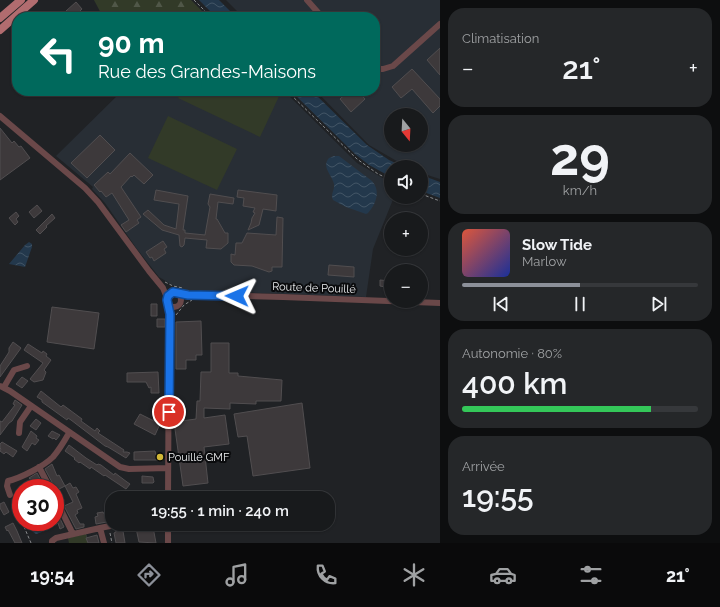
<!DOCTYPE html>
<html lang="fr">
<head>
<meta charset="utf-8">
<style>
  body { margin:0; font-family:Raleway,sans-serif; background:#252729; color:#f1f3f6; height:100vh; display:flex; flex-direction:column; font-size:15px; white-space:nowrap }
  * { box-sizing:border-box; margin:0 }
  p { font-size:13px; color:#9fa1a3 }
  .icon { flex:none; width:22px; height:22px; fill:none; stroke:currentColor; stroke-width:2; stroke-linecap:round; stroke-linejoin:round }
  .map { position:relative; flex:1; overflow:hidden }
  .details { display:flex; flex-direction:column; gap:8px; padding:8px; background:#0d0e0f; width:280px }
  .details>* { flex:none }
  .hud { position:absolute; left:12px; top:12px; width:368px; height:84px; border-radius:16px; box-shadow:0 1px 3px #0004,0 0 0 1px #36383b; background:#00695c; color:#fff; overflow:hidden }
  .needle { width:26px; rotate:162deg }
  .tools { position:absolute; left:384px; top:108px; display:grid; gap:8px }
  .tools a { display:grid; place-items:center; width:44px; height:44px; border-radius:50%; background:#181a1c; box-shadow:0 1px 3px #0004,0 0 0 1px #36383b; font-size:20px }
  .speed { position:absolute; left:12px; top:479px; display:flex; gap:8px; font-size:20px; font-weight:700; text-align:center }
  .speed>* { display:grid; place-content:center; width:52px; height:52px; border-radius:50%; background:#181a1c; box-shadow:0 1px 3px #0004,0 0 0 1px #36383b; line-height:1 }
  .speed .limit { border:6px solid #d22; background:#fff; color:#111 }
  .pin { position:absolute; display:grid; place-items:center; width:34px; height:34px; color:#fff; margin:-17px; border:2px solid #fff; border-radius:50%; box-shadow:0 1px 4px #0007 }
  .me { position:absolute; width:44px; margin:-22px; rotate:271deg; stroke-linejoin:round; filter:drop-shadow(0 0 3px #0008) }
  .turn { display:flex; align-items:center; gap:14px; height:84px; padding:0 20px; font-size:18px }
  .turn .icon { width:52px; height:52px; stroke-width:2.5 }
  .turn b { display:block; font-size:28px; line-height:34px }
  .big { font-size:30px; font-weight:600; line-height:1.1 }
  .details .card { flex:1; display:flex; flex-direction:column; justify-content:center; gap:6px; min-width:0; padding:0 14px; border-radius:16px; background:#252729 }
  .details .dial { align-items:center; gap:0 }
  .dial b { font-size:52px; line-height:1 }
  .song { display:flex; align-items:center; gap:12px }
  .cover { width:48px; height:48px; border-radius:6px; background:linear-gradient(135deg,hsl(10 70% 55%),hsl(230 70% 35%)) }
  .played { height:4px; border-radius:2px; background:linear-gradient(90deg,#8c9099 50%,#36383b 50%) }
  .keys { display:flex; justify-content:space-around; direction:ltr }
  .heat { display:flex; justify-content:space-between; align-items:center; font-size:22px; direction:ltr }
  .charge { height:6px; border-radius:3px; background:linear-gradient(90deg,#34c759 80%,#36383b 0) }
  .trip { position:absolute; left:105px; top:491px; width:230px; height:40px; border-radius:16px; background:#181a1c; box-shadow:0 1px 3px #0004,0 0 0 1px #36383b; font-weight:600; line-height:40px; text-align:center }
  .tab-bar { display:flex; height:64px; justify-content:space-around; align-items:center; background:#0a0a0b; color:#9fa1a3 }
  .tab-bar .icon { width:28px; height:28px }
  .tab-bar .current { color:#8c9099 }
  .tab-bar b { font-size:18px; color:#f1f3f6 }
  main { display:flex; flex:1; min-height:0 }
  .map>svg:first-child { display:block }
  .built { fill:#282e35; fill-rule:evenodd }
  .grass { fill:#323a28 }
  .forest { fill:url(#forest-firs) }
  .park { fill:url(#park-tufts) }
  .water { fill:url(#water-waves) }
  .building { fill:#3d393b; stroke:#514e50 }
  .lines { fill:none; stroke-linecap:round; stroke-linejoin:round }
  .path { stroke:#87898b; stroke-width:1; stroke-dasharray:3 2; stroke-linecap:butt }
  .minor { stroke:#6a4849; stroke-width:6 }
  .major { stroke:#b16c6f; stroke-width:8 }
  .route-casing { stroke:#114b97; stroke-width:10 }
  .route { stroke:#1a73e8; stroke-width:7 }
  .poi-dot { fill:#d2b736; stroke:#0a0b0d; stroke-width:1.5 }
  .labels { text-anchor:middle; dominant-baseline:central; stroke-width:4; stroke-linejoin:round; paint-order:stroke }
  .street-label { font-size:11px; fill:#eef0f2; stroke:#0a0b0d }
  .poi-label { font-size:11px; fill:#eef0f2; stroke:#0a0b0d; text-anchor:start }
</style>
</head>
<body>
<main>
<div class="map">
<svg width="440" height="543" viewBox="0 0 440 543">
  <defs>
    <pattern id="forest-firs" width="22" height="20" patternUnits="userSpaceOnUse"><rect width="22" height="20" fill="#323a28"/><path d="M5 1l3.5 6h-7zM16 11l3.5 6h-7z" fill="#505748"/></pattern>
    <pattern id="park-tufts" width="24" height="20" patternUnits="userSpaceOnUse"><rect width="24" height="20" fill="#323a28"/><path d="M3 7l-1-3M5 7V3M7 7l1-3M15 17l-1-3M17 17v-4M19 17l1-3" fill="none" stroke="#505748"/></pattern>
    <pattern id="water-waves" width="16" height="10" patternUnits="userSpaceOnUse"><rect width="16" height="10" fill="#23384c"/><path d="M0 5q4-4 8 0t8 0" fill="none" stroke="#435566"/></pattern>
  </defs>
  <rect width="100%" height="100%" fill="#202225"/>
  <path class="built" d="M 226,0 L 440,0 L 440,179 L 421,173 L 421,167 L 407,167 L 369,145 L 316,91 L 375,91 L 375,17 L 243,17 ZM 391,115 L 421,115 L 421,145 L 391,145 Z
    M 122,91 L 284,91 L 357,163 L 391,183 L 391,197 L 394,197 L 373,249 L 366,297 L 185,290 L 176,287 L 159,277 L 137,249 L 105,203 L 92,189 L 93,187 L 56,156 Z"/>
  <path class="grass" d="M 182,91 L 278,91 L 281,92 L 260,137 L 178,98 Z
    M 168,116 L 237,149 L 217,190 L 148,158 Z"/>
  <path class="forest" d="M 94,0 L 191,0 L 208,17 L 103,17 Z"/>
  <path class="park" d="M 86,534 L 88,543 L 69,543 L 68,538 Z"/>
  <path class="water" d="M 199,0 L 219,0 L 236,17 L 216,17 Z
    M 291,91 L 312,91 L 367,145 L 389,160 L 404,167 L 391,167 L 391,177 L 369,165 L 355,154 Z
    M 334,156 L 339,156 L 372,181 C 381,191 376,204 368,213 L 366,214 L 346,207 L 333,200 C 330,194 335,190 334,184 C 332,175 321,167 329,158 Z
    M 421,175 L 440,182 L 440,198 L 421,191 Z
    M 29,242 L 32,244 L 32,247 L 25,267 L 9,264 L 25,245 Z
    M 29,522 L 39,522 L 42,528 L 42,532 L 36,534 L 33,532 Z"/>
  <path class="building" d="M 76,2 L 82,9 L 76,15 L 75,13 L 70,16 L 66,11 Z
    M 440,48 L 440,75 L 427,60 Z
    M 412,69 L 440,99 L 440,106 L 433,113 L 412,89 L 401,98 L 392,87 Z
    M 349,91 L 358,91 L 365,99 L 351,112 L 340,99 Z
    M 0,128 L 12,143 L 14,141 L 19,147 L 21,146 L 30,158 L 0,180 Z
    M 100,135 L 115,150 L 87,178 L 71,163 Z
    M 130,153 L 153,175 L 144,184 L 134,175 L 132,177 L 131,176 L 121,187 L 141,217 L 137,220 L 139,223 L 126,232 L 121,225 L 129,220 L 112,193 L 106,197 L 101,191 L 100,192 L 94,185 L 108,172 L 110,174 Z
    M 156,190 L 188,196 L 183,230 L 185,230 L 185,233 L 205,235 L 210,207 L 208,204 L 210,194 L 234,198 L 233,204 L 218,202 L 216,219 L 217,219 L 225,233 L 228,233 L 228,243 L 221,249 L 206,248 L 207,240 L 185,238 L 184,245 L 182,247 L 180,246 L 179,235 L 162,230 L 143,214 L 148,210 L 164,225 L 176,229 L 179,204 L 154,200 Z
    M 238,190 L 277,195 L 276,211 L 263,209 L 259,225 L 248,230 L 251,223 L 252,218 L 255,213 L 253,212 L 255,208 L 243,206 L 244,198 L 237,197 Z
    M 37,205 L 42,211 L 34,218 L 29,212 Z
    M 16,212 L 19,216 L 16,219 L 18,222 L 15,225 L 9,218 Z
    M 52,214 L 55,218 L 46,226 L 47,227 L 40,234 L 36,230 Z
    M 277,217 L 283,218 L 282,267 L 272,267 L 272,271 L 269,272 L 252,266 L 234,265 L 231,262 L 231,254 L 235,255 L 236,243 L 242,243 L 247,233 L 276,235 Z
    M 163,241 L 167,247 L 164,249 L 166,253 L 154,261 L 152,257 L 150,258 L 146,252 Z
    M 329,265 L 354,267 L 354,277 L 328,275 Z
    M 380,280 L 391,281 L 391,288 L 380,286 Z
    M 151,304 L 157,304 L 157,316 L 151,316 Z
    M 52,307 L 99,313 L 94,349 L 47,342 Z
    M 157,319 L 165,319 L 165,327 L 157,327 Z
    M 201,321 L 202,355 L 196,355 L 196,360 L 186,360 L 186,369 L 176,369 L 176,322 Z
    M 13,342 L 21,348 L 0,377 L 0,366 L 9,352 L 9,348 Z
    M 211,343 L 229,343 L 229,373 L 238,373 L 238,376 L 282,380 L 281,401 L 256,401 L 256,404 L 230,403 L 230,409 L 204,408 L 204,418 L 225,415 L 229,444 L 204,447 L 208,483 L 183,486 L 174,422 L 196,419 L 197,401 L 200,401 L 201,372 L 211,372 Z
    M 28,344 L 42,353 L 43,351 L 47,354 L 46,356 L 51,360 L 44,370 L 46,372 L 43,380 L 34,382 L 30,379 L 43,363 L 24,350 Z
    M 158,372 L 159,393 L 151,393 L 151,387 L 149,388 L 146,382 L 127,382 L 127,373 Z
    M 22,377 L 28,381 L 22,388 L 16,384 Z
    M 41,391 L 61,407 L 63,405 L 82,419 L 81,421 L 95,431 L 97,428 L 100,431 L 98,433 L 124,450 L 123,452 L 127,452 L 130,453 L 126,458 L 108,447 L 105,446 L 71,420 L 68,418 L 67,420 L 42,402 L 42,400 L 37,397 Z
    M 15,400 L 22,405 L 12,421 L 9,423 L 0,435 L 0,421 L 2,422 L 15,405 L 13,404 Z
    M 302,403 L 310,468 L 253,476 L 247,436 L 238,437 L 234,414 Z
    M 140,414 L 160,424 L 155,435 L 134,424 Z
    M 36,419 L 41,423 L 36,430 L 30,426 Z
    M 31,431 L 37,436 L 36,438 L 39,440 L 35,445 L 32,443 L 27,451 L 22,447 Z
    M 52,431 L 60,435 L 56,440 L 54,438 L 53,439 L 48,436 Z
    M 2,442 L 17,451 L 13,457 L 6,452 L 4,454 L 0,451 L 1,449 L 0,448 L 0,444 Z
    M 69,445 L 86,458 L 97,465 L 98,464 L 101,465 L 114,475 L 115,473 L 127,482 L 130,484 L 126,489 L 105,475 L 104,476 L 91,467 L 90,469 L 80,462 L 79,463 L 74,459 L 75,458 L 65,451 Z
    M 155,451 L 156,455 L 161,455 L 161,460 L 134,460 L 134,452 Z
    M 52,464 L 57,476 L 59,475 L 65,486 L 70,483 L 73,488 L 76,487 L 79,492 L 76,494 L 82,508 L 77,510 L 78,513 L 75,515 L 80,524 L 84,524 L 84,527 L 76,529 L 64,506 L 73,502 L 65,486 L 55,491 L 55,488 L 45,469 Z
    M 37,473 L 45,488 L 36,488 L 31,479 L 30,479 L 29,478 Z
    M 142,476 L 153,477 L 154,482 L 153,483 L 142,483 Z
    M 4,502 L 9,512 L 4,515 L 0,508 L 0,504 Z
    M 55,508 L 64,527 L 60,529 L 58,523 L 55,525 Z
    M 103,512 L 103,513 L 106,513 L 106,514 L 112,513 L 112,521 L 96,524 L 95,517 L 98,516 L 97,513 Z
    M 13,523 L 17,531 L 22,543 L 15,543 L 8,530 L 7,531 L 5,527 Z
    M 132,524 L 145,524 L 145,526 L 141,527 L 141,529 L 153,527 L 156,543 L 139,542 L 136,528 L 123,531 L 125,543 L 116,543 L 114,533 L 116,532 L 116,529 Z
    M 97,535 L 99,543 L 88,543 L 86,538 Z"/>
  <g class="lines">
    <path class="path" d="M 194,0 L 211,17
      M 287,91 L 357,159 L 378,174 L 391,180
      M 421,194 L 440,201
      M 165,282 L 173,286 L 183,288
      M 176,315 L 184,305 L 192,300
      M 13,500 L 21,518
      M 22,522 L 31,543
      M 110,533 L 112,543"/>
    <path class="minor" d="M 307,0 L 322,17
      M 375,69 L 383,69 L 393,66 L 440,24
      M 0,116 L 85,188 L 98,202 L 149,271 L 163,288 L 167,298
      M167 300a7 7 0 1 1 14 0a7 7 0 1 1-14 0Z
      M 179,294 L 283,297 L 440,303
      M 0,386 L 10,391 L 120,467 L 129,469 L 168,468
      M 4,387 L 14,370 L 27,366
      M 19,433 L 20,422 L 31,406
      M 39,467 L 50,488
      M 10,495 L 7,486 L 8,481 C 21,478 44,466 53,457 C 59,450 65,440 69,433
      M 55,498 L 73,534
      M 168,498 L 169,327 L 170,314 L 168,305
      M 100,528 L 120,524
      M 52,543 L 52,541 L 56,538 L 100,528 L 104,543
      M 168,543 L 168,524"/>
    <path class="major" d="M 0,18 L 21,0
      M 0,30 L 34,0"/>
  </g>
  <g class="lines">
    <g class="route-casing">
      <path id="route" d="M 169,412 L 170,314 L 167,300 L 168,296 L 173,292 L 188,295 L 237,296"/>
    </g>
    <use href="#route" class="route"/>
  </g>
  <circle class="poi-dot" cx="160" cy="457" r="4"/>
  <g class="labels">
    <g class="street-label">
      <text transform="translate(314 288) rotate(2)">Route de Pouillé</text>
    </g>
    <g class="poi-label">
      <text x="168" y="457">Pouillé GMF</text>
    </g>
  </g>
</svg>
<div class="tools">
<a><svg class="needle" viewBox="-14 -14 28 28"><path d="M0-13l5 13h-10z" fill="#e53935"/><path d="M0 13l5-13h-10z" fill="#9fa1a3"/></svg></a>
<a><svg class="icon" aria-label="sound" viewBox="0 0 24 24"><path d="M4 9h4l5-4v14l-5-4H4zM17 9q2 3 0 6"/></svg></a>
<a>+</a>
<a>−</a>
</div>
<div class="speed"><div class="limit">30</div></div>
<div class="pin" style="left:169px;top:412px;background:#d93025"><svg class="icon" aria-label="arrive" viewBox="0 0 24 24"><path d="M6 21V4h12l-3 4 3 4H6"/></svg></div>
<svg class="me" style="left:237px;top:296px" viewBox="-20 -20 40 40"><path d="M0-17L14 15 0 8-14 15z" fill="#1a73e8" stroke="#fff" stroke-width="4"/></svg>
<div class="trip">19:55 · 1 min · 240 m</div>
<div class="hud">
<div class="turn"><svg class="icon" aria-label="left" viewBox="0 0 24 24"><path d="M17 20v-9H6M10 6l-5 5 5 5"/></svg><div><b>90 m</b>Rue des Grandes-Maisons</div></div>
</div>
</div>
<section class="details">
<div class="card"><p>Climatisation</p>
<div class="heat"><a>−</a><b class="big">21°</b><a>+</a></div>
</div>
<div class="card dial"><b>29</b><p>km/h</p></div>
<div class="card">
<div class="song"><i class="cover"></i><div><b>Slow Tide</b><p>Marlow</p></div></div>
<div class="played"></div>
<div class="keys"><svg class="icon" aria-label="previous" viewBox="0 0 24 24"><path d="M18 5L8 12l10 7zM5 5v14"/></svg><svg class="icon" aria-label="pause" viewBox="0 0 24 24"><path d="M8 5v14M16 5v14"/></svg><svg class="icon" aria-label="next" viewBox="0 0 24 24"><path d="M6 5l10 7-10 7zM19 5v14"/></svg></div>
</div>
<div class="card"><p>Autonomie · 80%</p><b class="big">400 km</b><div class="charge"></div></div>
<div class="card"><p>Arrivée</p><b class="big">19:55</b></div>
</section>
</main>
<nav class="tab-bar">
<b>19:54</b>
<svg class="icon current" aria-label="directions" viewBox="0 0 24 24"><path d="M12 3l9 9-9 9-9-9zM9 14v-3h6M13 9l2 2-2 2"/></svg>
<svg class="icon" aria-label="music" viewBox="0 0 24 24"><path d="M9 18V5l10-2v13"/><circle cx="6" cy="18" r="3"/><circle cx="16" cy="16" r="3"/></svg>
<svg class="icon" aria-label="phone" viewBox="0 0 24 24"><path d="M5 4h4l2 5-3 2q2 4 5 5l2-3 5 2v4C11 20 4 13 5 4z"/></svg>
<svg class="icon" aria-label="climate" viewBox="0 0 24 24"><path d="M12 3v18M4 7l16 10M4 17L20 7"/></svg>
<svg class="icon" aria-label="car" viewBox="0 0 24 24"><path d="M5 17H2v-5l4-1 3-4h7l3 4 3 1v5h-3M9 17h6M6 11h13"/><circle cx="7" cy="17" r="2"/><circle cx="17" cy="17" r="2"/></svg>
<svg class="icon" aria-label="filters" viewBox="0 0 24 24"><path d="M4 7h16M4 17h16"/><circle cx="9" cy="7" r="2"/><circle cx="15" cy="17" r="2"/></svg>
<b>21°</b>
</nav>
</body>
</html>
